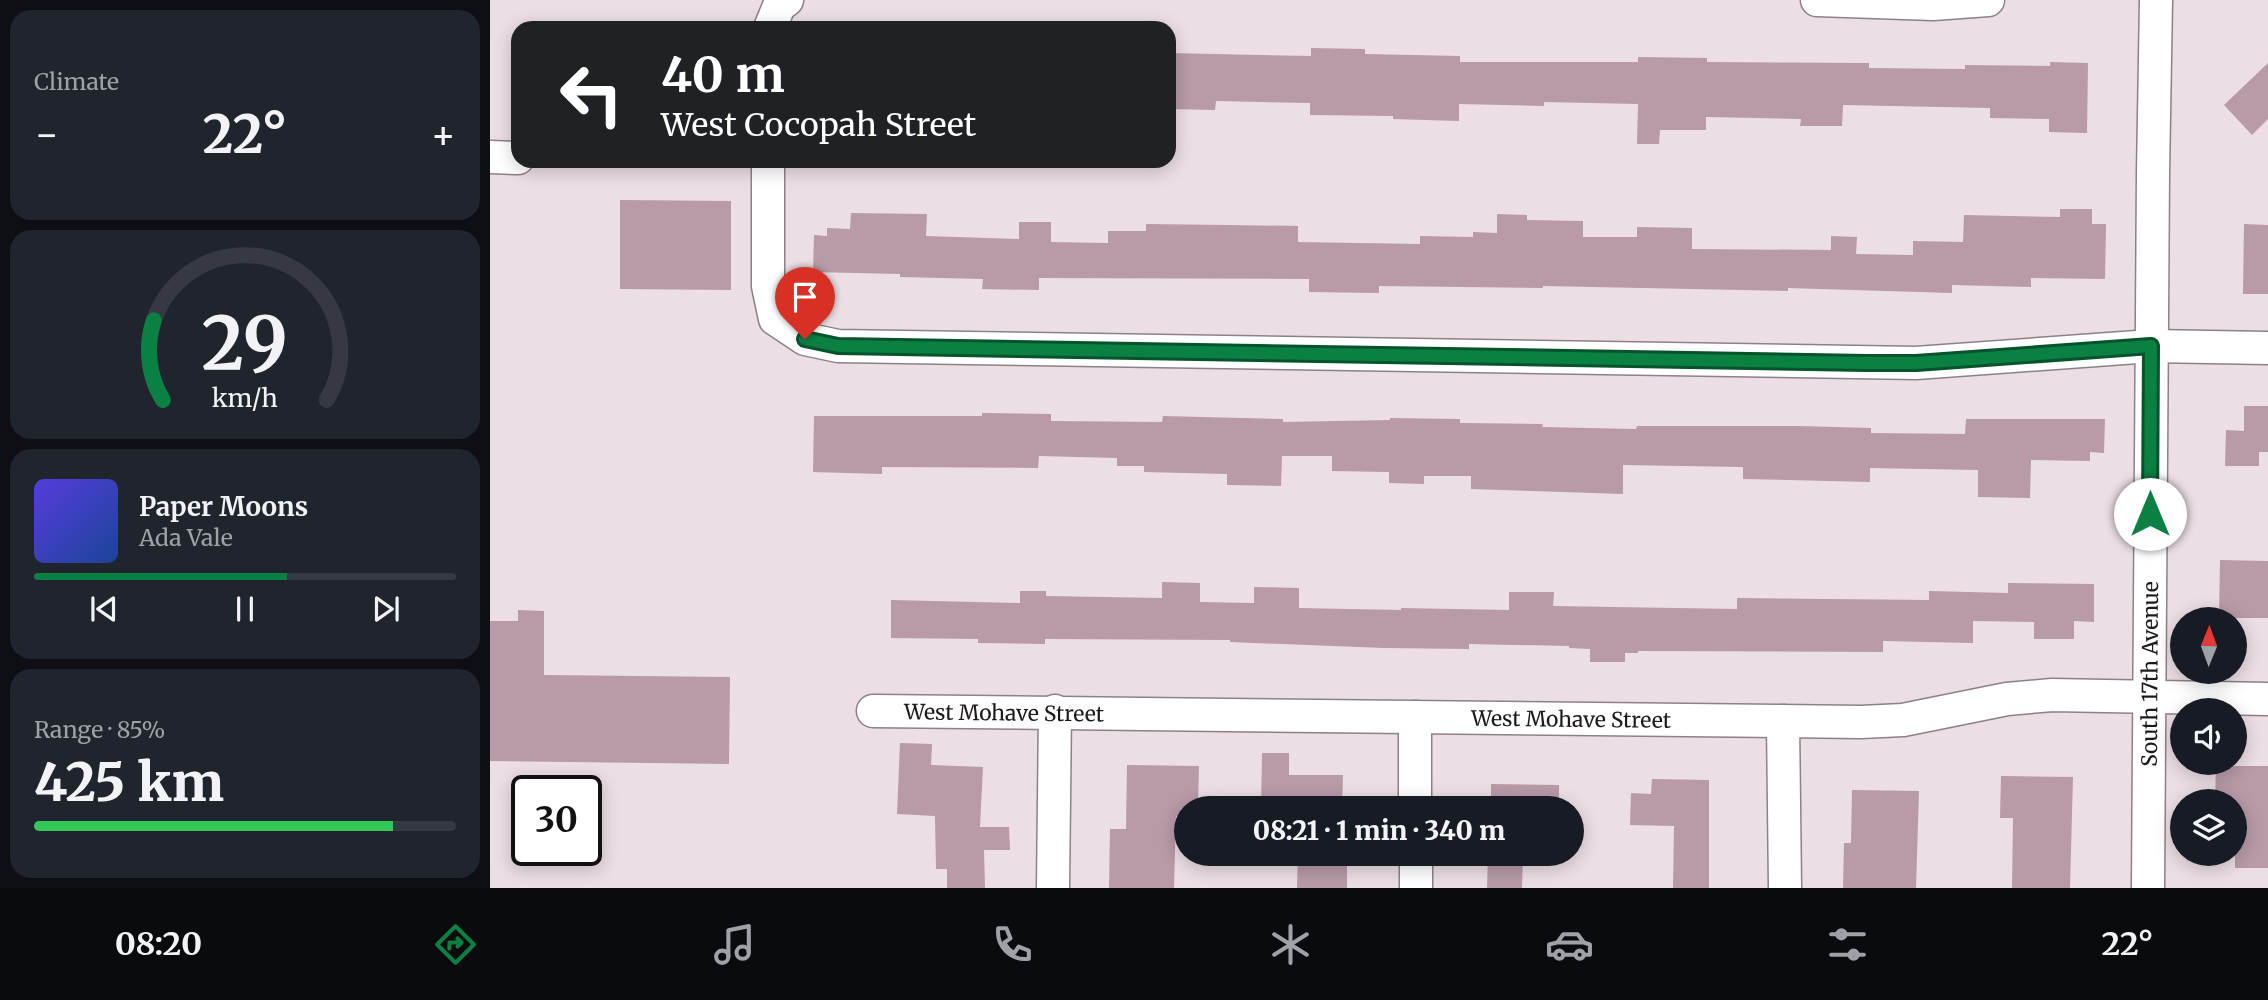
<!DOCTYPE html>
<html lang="en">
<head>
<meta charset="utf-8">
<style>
  body { margin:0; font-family:Merriweather,serif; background:#20242c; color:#f1f3f6; height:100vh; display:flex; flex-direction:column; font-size:26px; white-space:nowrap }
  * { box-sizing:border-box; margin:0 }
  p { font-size:23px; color:#9ea1a6 }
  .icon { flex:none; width:38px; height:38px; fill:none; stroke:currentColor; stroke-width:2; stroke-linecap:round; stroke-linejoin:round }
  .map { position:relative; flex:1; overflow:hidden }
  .drawer { display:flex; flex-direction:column; gap:10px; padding:10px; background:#0d0f14; width:490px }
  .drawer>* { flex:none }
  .hud { position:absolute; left:21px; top:21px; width:665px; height:147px; border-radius:21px; box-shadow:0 4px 18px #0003; background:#202124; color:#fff; overflow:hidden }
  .needle { width:46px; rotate:1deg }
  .buttons { position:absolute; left:1680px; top:607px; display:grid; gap:14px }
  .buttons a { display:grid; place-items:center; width:77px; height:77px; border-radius:50%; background:#171b24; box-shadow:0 4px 18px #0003; font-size:35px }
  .speed { position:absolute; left:21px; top:775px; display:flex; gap:14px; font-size:35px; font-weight:700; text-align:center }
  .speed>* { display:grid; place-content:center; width:91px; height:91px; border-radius:50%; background:#171b24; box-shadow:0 4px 18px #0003; line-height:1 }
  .speed .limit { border:4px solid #111; border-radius:10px; background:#fff; color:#111 }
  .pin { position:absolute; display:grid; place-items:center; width:60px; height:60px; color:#fff; margin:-72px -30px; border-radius:50% 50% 50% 0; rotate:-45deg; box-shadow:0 0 7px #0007 }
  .pin .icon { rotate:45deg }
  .me { position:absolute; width:77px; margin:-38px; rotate:0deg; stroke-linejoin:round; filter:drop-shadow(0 0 5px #0008) }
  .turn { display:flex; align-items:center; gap:24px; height:147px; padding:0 35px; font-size:32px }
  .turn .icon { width:91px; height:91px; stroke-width:2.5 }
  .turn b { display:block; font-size:49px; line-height:60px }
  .big { font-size:52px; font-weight:800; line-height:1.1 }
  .drawer .tile { flex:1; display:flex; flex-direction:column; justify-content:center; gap:10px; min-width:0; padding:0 24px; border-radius:21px; background:#20242c }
  .drawer .dial { align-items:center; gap:0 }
  .dial svg { height:182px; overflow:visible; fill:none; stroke:#363941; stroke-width:7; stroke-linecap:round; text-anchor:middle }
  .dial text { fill:#f1f3f6; stroke:none }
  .song { display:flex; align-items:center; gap:21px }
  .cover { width:84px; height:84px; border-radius:10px; background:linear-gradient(135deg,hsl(250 70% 55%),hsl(220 70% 35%)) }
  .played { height:7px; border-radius:4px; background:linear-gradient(90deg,#0b8043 60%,#363941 60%) }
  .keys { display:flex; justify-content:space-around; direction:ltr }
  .heat { display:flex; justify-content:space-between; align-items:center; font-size:38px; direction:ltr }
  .charge { height:10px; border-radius:5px; background:linear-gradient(90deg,#34c759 85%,#363941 0) }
  .trip { position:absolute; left:684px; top:796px; width:410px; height:70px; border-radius:35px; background:#171b24; box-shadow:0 4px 18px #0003; font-weight:800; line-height:70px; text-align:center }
  .tabs { display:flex; height:112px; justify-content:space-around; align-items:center; background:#090b0e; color:#9ea1a6 }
  .tabs .icon { width:49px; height:49px }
  .tabs .selected { color:#0b8043 }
  .tabs b { font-size:32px; color:#f1f3f6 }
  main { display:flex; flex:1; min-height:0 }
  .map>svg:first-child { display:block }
  .building { fill:#b89aa8 }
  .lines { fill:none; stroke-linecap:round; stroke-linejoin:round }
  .street-casing { stroke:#8c8186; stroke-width:35 }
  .street { stroke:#fff; stroke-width:32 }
  .route-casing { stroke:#07532c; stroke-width:18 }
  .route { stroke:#0b8043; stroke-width:12 }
  .labels { text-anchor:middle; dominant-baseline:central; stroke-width:7; stroke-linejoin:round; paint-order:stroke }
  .street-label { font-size:21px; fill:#1d181a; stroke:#ebdee4 }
</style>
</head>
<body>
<main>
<section class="drawer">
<div class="tile"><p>Climate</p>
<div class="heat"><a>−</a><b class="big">22°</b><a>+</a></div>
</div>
<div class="tile dial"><svg viewBox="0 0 100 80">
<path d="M14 69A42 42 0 1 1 86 69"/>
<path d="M14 69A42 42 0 0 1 10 34" stroke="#0b8043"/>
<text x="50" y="56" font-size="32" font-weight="700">29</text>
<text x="50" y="72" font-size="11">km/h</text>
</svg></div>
<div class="tile">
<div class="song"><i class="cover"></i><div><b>Paper Moons</b><p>Ada Vale</p></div></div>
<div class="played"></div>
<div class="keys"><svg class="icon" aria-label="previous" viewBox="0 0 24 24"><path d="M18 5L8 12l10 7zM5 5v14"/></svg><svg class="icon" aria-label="pause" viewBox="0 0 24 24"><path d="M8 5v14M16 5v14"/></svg><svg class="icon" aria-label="next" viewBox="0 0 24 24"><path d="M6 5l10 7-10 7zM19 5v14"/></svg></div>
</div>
<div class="tile"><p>Range · 85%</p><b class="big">425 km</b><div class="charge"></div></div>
</section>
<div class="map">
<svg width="1778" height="888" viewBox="0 0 1778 888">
  <rect width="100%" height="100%" fill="#ebdee4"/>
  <path class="building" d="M 821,48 L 875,49 L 875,54 L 970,56 L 970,62 L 1148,62 L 1148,57 L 1217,58 L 1217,62 L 1379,63 L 1379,68 L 1475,69 L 1475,65 L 1560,66 L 1560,62 L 1598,63 L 1597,133 L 1559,132 L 1559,119 L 1500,118 L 1500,108 L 1353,105 L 1352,126 L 1310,126 L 1311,119 L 1216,117 L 1216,130 L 1170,130 L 1169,144 L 1147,144 L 1148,104 L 1054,102 L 1054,106 L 969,104 L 969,121 L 903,119 L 903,116 L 820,115 L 820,103 L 726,101 L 725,110 L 679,109 L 679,53 L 821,56 Z
    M 1778,63 L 1778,119 L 1762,135 L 1734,105 Z
    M 130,200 L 241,201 L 241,290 L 130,289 Z
    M 1570,209 L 1602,209 L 1602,224 L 1616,224 L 1615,279 L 1541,278 L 1541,287 L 1462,285 L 1462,293 L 1298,288 L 1298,291 L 1053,286 L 1053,288 L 889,286 L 889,293 L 819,292 L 819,279 L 549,278 L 549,290 L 492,289 L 493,279 L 410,277 L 410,274 L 323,272 L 324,235 L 337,236 L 337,228 L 360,229 L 361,213 L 437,214 L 436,236 L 529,239 L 529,222 L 561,222 L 561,242 L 618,243 L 618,231 L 656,231 L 656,224 L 738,225 L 808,226 L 808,242 L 930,244 L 930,236 L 983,237 L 983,232 L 1007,233 L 1007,214 L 1037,215 L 1037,220 L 1093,221 L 1093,237 L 1147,237 L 1147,227 L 1202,228 L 1202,249 L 1341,250 L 1341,236 L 1367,237 L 1366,254 L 1423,255 L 1423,241 L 1473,242 L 1474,215 L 1570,217 Z
    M 1754,224 L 1778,225 L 1778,294 L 1753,294 Z
    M 1754,406 L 1778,406 L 1778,452 L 1769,452 L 1769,466 L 1735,466 L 1736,430 L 1754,431 Z
    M 492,413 L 561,414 L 561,421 L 672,422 L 673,416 L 793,419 L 793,422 L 900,420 L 900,418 L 970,419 L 970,423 L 1053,424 L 1052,427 L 1146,429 L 1147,426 L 1309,426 L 1381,428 L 1381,433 L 1475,434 L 1476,419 L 1615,419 L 1614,453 L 1600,452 L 1600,461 L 1541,460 L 1540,498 L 1488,497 L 1488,470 L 1380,468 L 1380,482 L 1253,479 L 1253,467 L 1133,465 L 1133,494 L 981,489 L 981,476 L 934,476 L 934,484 L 899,483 L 899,472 L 842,471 L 842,456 L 792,456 L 791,486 L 737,485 L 737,474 L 654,472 L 654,466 L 627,466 L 627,458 L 549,456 L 548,468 L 392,467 L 392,474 L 323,472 L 324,416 L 492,416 Z
    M 1730,560 L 1778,561 L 1778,618 L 1729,618 Z
    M 672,582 L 710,583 L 710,602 L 764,603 L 764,587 L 809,588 L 809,608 L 911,610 L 911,608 L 1019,610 L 1019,592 L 1064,592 L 1063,606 L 1247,609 L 1247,598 L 1439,600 L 1439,591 L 1518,593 L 1518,583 L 1604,584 L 1604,622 L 1584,621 L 1584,639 L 1544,639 L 1544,622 L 1483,621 L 1483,643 L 1393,641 L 1393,652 L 1148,651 L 1148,653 L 1135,653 L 1135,662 L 1100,662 L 1100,649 L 1079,648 L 1079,646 L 979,644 L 979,649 L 894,648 L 740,642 L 740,640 L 555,639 L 555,644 L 488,643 L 488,639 L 401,638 L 401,600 L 530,603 L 530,591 L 556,591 L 556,596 L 672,598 Z
    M 28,610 L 54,611 L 54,675 L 240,677 L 239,764 L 0,761 L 0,621 L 28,621 Z
    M 410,743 L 442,744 L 441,765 L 493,767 L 490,827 L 519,827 L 520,850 L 494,850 L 495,888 L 457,888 L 457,869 L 446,869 L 445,816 L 407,814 Z
    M 772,753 L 799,753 L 799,775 L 853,775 L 852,808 L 771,808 Z
    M 637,765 L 709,766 L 708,808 L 696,808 L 696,816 L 686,816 L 684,888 L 619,888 L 620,829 L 636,829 Z
    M 1726,766 L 1778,766 L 1778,868 L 1745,868 L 1745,802 L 1725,802 Z
    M 1511,776 L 1583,777 L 1580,888 L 1522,888 L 1523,818 L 1510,818 Z
    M 1162,779 L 1219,780 L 1219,888 L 1183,888 L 1184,826 L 1140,825 L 1141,793 L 1161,794 Z
    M 1001,784 L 1069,785 L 1069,808 L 1001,808 Z
    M 1362,790 L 1429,791 L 1426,888 L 1353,888 L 1354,843 L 1361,843 Z
    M 808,854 L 857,854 L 857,888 L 807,888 Z
    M 998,854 L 1033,854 L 1032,888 L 997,888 Z"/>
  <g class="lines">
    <g class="street-casing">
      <g id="street">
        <path d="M 1327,0 L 1443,4 L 1498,0"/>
        <path d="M 280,28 L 289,6 L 297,0"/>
        <path d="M 0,157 L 28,158"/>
        <path d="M 278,161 L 278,286 L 285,319 L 315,339 L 348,346 L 1426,363 L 1661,346 L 1778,348"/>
        <path id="s1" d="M 383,711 L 1371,722 L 1413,720 L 1517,699 L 1562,695 L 1778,699"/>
        <path d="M 925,717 L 925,808"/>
        <path d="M 1293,721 L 1295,888"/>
        <path d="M 926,854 L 926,888"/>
        <path d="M 563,888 L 565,711"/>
        <path id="s2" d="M 1658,888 L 1663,173 L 1666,0"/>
      </g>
    </g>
    <use href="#street" class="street"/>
  </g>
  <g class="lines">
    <g class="route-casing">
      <path id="route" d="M 315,339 L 348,346 L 1377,363 L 1426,363 L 1661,346 L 1660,514"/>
    </g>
    <use href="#route" class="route"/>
  </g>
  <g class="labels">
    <g class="street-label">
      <text stroke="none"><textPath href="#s2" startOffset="214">South 17th Avenue</textPath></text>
      <text stroke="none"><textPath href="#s1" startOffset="131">West Mohave Street</textPath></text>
      <text stroke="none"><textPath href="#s1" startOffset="698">West Mohave Street</textPath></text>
    </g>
  </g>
</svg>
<div class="buttons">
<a><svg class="needle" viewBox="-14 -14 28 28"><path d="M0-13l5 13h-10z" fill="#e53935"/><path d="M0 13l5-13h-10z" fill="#9ea1a6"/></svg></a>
<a><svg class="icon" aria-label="sound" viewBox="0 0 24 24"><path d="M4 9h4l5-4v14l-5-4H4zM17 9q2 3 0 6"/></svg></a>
<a><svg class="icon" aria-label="layers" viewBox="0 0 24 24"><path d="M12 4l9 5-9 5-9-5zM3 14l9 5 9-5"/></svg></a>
</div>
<div class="speed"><div class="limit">30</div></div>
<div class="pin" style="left:315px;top:339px;background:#d93025"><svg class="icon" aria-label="arrive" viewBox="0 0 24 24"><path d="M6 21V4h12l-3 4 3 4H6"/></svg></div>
<svg class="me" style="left:1660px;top:514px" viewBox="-20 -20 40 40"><circle r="19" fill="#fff"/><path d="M0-13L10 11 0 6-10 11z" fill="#0b8043"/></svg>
<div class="trip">08:21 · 1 min · 340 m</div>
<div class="hud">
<div class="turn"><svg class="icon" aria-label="left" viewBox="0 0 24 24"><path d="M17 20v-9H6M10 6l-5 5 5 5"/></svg><div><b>40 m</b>West Cocopah Street</div></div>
</div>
</div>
</main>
<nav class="tabs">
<b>08:20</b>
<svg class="icon selected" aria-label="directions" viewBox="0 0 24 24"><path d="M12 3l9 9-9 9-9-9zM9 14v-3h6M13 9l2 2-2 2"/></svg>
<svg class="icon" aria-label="music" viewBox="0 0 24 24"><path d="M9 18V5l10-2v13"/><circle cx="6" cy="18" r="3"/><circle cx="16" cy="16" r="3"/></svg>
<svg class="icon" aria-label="phone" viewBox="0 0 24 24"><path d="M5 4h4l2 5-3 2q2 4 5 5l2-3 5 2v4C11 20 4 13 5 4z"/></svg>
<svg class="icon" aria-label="climate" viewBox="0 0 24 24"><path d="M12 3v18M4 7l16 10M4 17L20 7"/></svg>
<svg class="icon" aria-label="car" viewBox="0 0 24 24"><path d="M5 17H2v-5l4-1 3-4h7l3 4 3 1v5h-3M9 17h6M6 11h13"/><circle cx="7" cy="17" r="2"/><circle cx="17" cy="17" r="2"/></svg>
<svg class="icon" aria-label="filters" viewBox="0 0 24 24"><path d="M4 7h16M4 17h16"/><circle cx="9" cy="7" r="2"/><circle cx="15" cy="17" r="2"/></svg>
<b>22°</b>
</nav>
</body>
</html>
